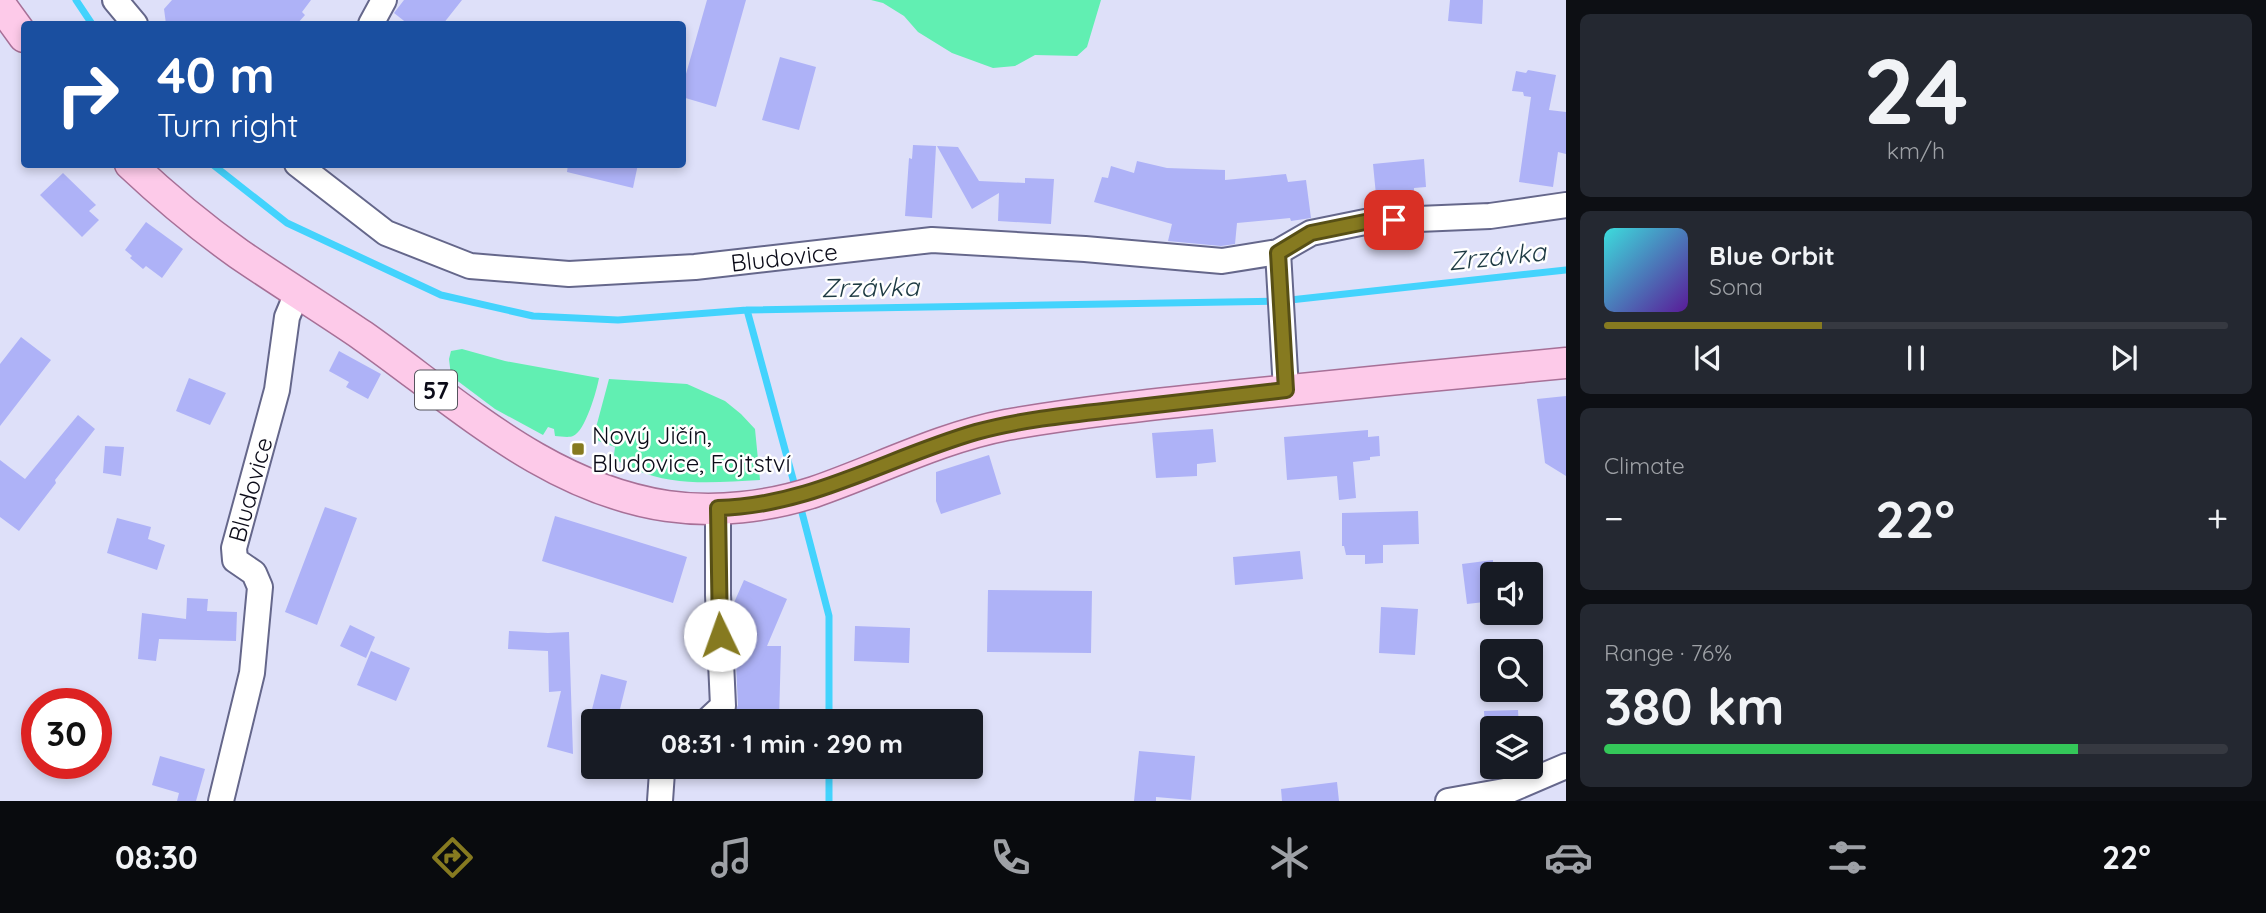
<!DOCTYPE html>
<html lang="en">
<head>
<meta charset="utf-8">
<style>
  body { margin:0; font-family:Quicksand,sans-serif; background:#242831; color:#f1f3f6; height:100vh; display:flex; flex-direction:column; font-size:26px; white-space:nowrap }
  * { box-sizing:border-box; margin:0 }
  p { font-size:23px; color:#9ea1a6 }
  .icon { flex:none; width:38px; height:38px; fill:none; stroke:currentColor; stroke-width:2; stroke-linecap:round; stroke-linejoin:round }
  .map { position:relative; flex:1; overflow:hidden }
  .panel { display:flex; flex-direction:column; gap:14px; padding:14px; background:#0d0f14; width:700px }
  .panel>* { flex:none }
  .guide { position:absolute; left:21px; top:21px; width:665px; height:147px; border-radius:7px; box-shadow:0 4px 10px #0003; background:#1a4fa0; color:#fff; overflow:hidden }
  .fabs { position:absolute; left:1480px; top:562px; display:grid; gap:14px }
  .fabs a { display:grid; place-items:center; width:63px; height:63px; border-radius:7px; background:#171b24; box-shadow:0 4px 10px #0003; font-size:35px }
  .speed { position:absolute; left:21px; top:688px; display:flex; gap:14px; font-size:35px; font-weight:700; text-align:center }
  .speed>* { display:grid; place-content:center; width:91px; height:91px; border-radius:50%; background:#171b24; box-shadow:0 4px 10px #0003; line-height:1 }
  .speed .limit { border:10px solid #d22; background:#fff; color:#111 }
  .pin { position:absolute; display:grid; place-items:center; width:60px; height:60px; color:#fff; margin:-30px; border-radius:14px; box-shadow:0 4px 10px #0006 }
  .me { position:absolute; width:77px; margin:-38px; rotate:357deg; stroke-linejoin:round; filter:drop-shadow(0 0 5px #0008) }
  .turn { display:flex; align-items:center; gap:24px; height:147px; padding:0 21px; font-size:32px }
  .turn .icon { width:91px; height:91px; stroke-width:2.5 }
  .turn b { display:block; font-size:49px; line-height:60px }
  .big { font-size:52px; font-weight:700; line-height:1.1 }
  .panel .card { flex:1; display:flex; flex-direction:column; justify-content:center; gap:10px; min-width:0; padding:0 24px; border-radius:10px; background:#242831 }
  .panel .dial { align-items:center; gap:0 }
  .dial b { font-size:91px; line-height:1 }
  .song { display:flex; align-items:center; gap:21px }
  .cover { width:84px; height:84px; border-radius:10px; background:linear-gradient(135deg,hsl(180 70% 55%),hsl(270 70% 35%)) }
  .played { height:7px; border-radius:4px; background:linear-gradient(90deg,#867a20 35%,#363941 35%) }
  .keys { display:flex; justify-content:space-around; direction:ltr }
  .heat { display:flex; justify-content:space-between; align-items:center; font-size:38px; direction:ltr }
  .charge { height:10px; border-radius:5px; background:linear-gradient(90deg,#34c759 76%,#363941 0) }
  .trip { position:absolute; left:581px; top:709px; width:402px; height:70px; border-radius:7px; background:#171b24; box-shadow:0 4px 10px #0003; font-weight:700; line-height:70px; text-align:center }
  .tab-bar { display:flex; height:112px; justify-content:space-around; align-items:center; background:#090b0e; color:#9ea1a6 }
  .tab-bar .icon { width:49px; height:49px }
  .tab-bar .current { color:#867a20 }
  .tab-bar b { font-size:32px; color:#f1f3f6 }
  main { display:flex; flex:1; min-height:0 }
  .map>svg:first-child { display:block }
  .green { fill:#61efb2 }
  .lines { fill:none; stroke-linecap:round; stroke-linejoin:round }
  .stream { stroke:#43d3fd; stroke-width:7 }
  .building { fill:#aeb2f7 }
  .minor-casing { stroke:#65678b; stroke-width:28 }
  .major-casing { stroke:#a77097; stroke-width:33 }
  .minor { stroke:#fff; stroke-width:24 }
  .major { stroke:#fdcae9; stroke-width:30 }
  .route-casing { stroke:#574f15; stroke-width:18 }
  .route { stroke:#867a20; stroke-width:12 }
  .poi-dot { fill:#867a20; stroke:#fff; stroke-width:2.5 }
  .labels { text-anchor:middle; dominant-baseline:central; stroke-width:5; stroke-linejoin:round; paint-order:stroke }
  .shield { fill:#fff; stroke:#54545d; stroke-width:2 }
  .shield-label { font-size:23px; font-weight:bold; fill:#0b0b18 }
  .street-label { font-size:24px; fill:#0b0b18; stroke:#fff }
  .poi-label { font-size:24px; fill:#0b0b18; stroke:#fff; text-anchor:start }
  .water-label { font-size:26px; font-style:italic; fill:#1d3a43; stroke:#fff }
</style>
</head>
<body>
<main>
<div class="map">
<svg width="1566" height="801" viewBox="0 0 1566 801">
  <rect width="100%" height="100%" fill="#dee0f9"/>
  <path class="green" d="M 871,0 L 1101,0 L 1087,47 L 1077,56 L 1035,55 L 1015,66 L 993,68 L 952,53 L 918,32 L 904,16 L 883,3 Z
    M 462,349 L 505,361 L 599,378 C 597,390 585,432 573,436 C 568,438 560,436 555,436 L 554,429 L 548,427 L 543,435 L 495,409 L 451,376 L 449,359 L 451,351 Z
    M 609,379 L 687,384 L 725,401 L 741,414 L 755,429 L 760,480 C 718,482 676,487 636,470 C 626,465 620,465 614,455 L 615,447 L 596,440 L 594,435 Z"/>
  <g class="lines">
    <path class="stream" d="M 76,0 L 92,24
      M 212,164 L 287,223 L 441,295 L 533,316 L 618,320 L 747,310 L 1281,301 L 1566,270
      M 747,310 L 796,490
      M 800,505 L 829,616 L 829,721
      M 829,801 L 829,766"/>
  </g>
  <path class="building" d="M 172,0 L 311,0 L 302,12 L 305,15 L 297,24 L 166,24 L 164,9 Z
    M 404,0 L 462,0 L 443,24 L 408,24 L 394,13 Z
    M 707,0 L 746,0 L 716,107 L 682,97 L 682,88 Z
    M 1450,0 L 1483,0 L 1482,24 L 1448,21 Z
    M 780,57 L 816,67 L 799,130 L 762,120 Z
    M 1528,70 L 1556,75 L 1549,110 L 1566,112 L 1566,154 L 1558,152 L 1553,187 L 1519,182 L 1531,97 L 1524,96 L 1523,92 L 1512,91 L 1516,71 L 1526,73 Z
    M 913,145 L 936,146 L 932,218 L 905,216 L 909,158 L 912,159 Z
    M 937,146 L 958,147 L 979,181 L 1025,183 L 1025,178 L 1054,179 L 1051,224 L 998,221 L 999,193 L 972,209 Z
    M 1424,159 L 1426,187 L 1414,188 L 1414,192 L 1376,195 L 1373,164 Z
    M 1137,161 L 1167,168 L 1225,170 L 1225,180 L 1286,174 L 1288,182 L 1306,180 L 1311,218 L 1291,221 L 1290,218 L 1237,223 L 1235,244 L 1221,246 L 1168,241 L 1172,224 L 1094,202 L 1102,177 L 1108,178 L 1111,166 L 1134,173 Z
    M 568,164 L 638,164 L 633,188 L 567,172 Z
    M 63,173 L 96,205 L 89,211 L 99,220 L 82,237 L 40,195 Z
    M 146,222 L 183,249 L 162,278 L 146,266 L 143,269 L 130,258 L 132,256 L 125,250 Z
    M 21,337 L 51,360 L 0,426 L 0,364 Z
    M 339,351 L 381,374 L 368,399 L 346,387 L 349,382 L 329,371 Z
    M 189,378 L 226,393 L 210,425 L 176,411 Z
    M 1566,396 L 1566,476 L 1545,463 L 1537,399 Z
    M 78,415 L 95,429 L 55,480 L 56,483 L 19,531 L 0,517 L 0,460 L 25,479 Z
    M 1213,429 L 1216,462 L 1197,464 L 1197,476 L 1156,478 L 1152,433 Z
    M 1368,430 L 1368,437 L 1379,436 L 1380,456 L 1370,457 L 1370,460 L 1353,462 L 1356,498 L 1339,500 L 1337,476 L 1287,480 L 1284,437 Z
    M 105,446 L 124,447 L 121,476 L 103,473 Z
    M 989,455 L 1001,494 L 941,514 L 936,501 L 936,472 Z
    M 325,507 L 357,518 L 317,625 L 285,612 Z
    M 1418,511 L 1419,544 L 1383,545 L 1383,563 L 1365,564 L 1365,555 L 1346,555 L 1344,546 L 1342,546 L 1342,513 Z
    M 555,516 L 687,557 L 673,603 L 542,561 Z
    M 117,518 L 151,527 L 148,539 L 165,545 L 157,570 L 107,553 Z
    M 1300,551 L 1303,579 L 1235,585 L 1233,557 Z
    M 1493,560 L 1493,601 L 1467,604 L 1462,564 Z
    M 744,580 L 787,599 L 767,646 L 781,646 L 779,721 L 732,721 L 738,705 L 733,605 Z
    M 988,590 L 1092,591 L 1091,653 L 987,652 Z
    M 187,598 L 208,599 L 207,611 L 237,612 L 236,641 L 159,639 L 156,661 L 138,659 L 142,613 L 186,619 Z
    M 1381,607 L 1418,609 L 1415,655 L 1379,653 Z
    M 350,625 L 375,637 L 366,658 L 340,646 Z
    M 855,626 L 910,628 L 909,663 L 854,661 Z
    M 509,631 L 548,633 L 569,632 L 573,754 L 547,747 L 561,691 L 549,692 L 548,651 L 508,649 Z
    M 371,651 L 410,668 L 396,701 L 357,685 Z
    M 601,674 L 627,681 L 617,721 L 589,721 Z
    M 1518,710 L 1519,728 L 1485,728 L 1484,711 Z
    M 1139,751 L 1195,756 L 1191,800 L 1156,797 L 1156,801 L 1134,801 Z
    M 160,756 L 205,769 L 196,801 L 177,801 L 179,793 L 152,785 Z
    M 1337,782 L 1339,801 L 1282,801 L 1281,789 Z"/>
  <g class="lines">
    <g class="minor-casing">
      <g id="minor">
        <path d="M 115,0 L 135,24"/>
        <path d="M 371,24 L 384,0"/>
        <path id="s1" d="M 297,164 L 386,233 L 470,266 L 569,274 L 695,267 L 932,240 L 1085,249 L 1222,261 L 1278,252 L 1311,233 L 1370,221 L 1490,216 L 1566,205"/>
        <path d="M 1278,252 L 1286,390"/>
        <path d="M 707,721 L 723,706 L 718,595 L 718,508"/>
        <path id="s2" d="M 221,801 L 252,673 L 260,587 L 254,573 L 235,560 L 234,548 L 277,390 L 287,317 L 297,293"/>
        <path d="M 660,801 L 662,772 L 666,766"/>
        <path d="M 1448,801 L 1510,790 L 1566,766"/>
      </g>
    </g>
    <g class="major-casing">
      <path id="major" d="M 0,4 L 24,37
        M 130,164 C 164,196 201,227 239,254 C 280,282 322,308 363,336 C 458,403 547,488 667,506 C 715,513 768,507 814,492 C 878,470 939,438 1006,425 C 1080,412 1156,404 1231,396 C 1343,384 1454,374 1566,363"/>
    </g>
    <use href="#minor" class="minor"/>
    <use href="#major" class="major"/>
  </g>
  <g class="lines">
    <g class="route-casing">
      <path id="route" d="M 720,635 L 718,508 C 810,506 889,457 976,432 C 1020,420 1067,415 1112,410 C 1170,403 1228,397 1286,390 L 1278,253 L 1311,233 L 1370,221 L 1394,220"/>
    </g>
    <use href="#route" class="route"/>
  </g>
  <rect class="poi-dot" x="571" y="442" width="14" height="14" rx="3.5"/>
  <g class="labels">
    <rect class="shield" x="415" y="370.5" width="42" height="39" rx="5"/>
    <g class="shield-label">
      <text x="436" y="390">57</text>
    </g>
    <g class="street-label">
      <text stroke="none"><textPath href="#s1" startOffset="518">Bludovice</textPath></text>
      <text stroke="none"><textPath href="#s2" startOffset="329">Bludovice</textPath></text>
    </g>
    <g class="poi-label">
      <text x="592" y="435">Nový Jičín,<tspan x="592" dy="28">Bludovice, Fojtství</tspan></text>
    </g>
    <g class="water-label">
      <text transform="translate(1497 256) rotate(-6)">Zrzávka</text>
      <text transform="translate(870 287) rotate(-1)">Zrzávka</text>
    </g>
  </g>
</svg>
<div class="fabs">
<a><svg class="icon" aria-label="sound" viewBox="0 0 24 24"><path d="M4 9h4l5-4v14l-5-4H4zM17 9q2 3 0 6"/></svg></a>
<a><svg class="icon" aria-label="search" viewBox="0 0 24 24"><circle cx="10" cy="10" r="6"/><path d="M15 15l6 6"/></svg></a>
<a><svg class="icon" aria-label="layers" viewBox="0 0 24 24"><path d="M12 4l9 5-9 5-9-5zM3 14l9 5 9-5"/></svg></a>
</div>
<div class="speed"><div class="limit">30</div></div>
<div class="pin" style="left:1394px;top:220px;background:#d93025"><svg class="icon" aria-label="arrive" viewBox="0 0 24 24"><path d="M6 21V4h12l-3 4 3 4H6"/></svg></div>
<svg class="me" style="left:720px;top:635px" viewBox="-20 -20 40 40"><circle r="19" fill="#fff"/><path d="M0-13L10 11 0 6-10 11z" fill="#867a20"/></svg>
<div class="trip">08:31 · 1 min · 290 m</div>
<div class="guide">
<div class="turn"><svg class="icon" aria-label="right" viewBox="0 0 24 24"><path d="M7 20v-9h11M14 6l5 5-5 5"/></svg><div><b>40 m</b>Turn right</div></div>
</div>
</div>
<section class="panel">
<div class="card dial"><b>24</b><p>km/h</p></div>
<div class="card">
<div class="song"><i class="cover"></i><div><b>Blue Orbit</b><p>Sona</p></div></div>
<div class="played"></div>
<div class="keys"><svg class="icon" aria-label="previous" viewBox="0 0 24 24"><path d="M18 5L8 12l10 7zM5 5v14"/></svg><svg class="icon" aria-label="pause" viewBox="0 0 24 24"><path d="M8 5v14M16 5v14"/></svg><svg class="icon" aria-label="next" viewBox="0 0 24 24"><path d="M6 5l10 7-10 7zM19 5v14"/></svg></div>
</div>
<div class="card"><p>Climate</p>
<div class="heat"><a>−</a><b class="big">22°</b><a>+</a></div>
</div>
<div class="card"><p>Range · 76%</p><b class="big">380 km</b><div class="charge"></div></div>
</section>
</main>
<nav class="tab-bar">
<b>08:30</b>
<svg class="icon current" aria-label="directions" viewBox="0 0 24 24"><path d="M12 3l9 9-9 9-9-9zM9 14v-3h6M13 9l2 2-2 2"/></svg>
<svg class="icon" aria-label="music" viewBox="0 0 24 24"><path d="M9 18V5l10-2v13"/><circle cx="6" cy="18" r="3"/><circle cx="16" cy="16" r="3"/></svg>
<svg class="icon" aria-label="phone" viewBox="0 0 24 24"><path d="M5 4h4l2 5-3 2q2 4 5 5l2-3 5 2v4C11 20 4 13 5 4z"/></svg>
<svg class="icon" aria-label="climate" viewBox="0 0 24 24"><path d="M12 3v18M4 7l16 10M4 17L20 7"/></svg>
<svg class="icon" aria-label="car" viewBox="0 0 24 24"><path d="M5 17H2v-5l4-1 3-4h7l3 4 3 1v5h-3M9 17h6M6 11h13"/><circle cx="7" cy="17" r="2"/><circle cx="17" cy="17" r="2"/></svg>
<svg class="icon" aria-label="filters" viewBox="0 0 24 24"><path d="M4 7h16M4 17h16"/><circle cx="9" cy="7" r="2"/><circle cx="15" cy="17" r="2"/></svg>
<b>22°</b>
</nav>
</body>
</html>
